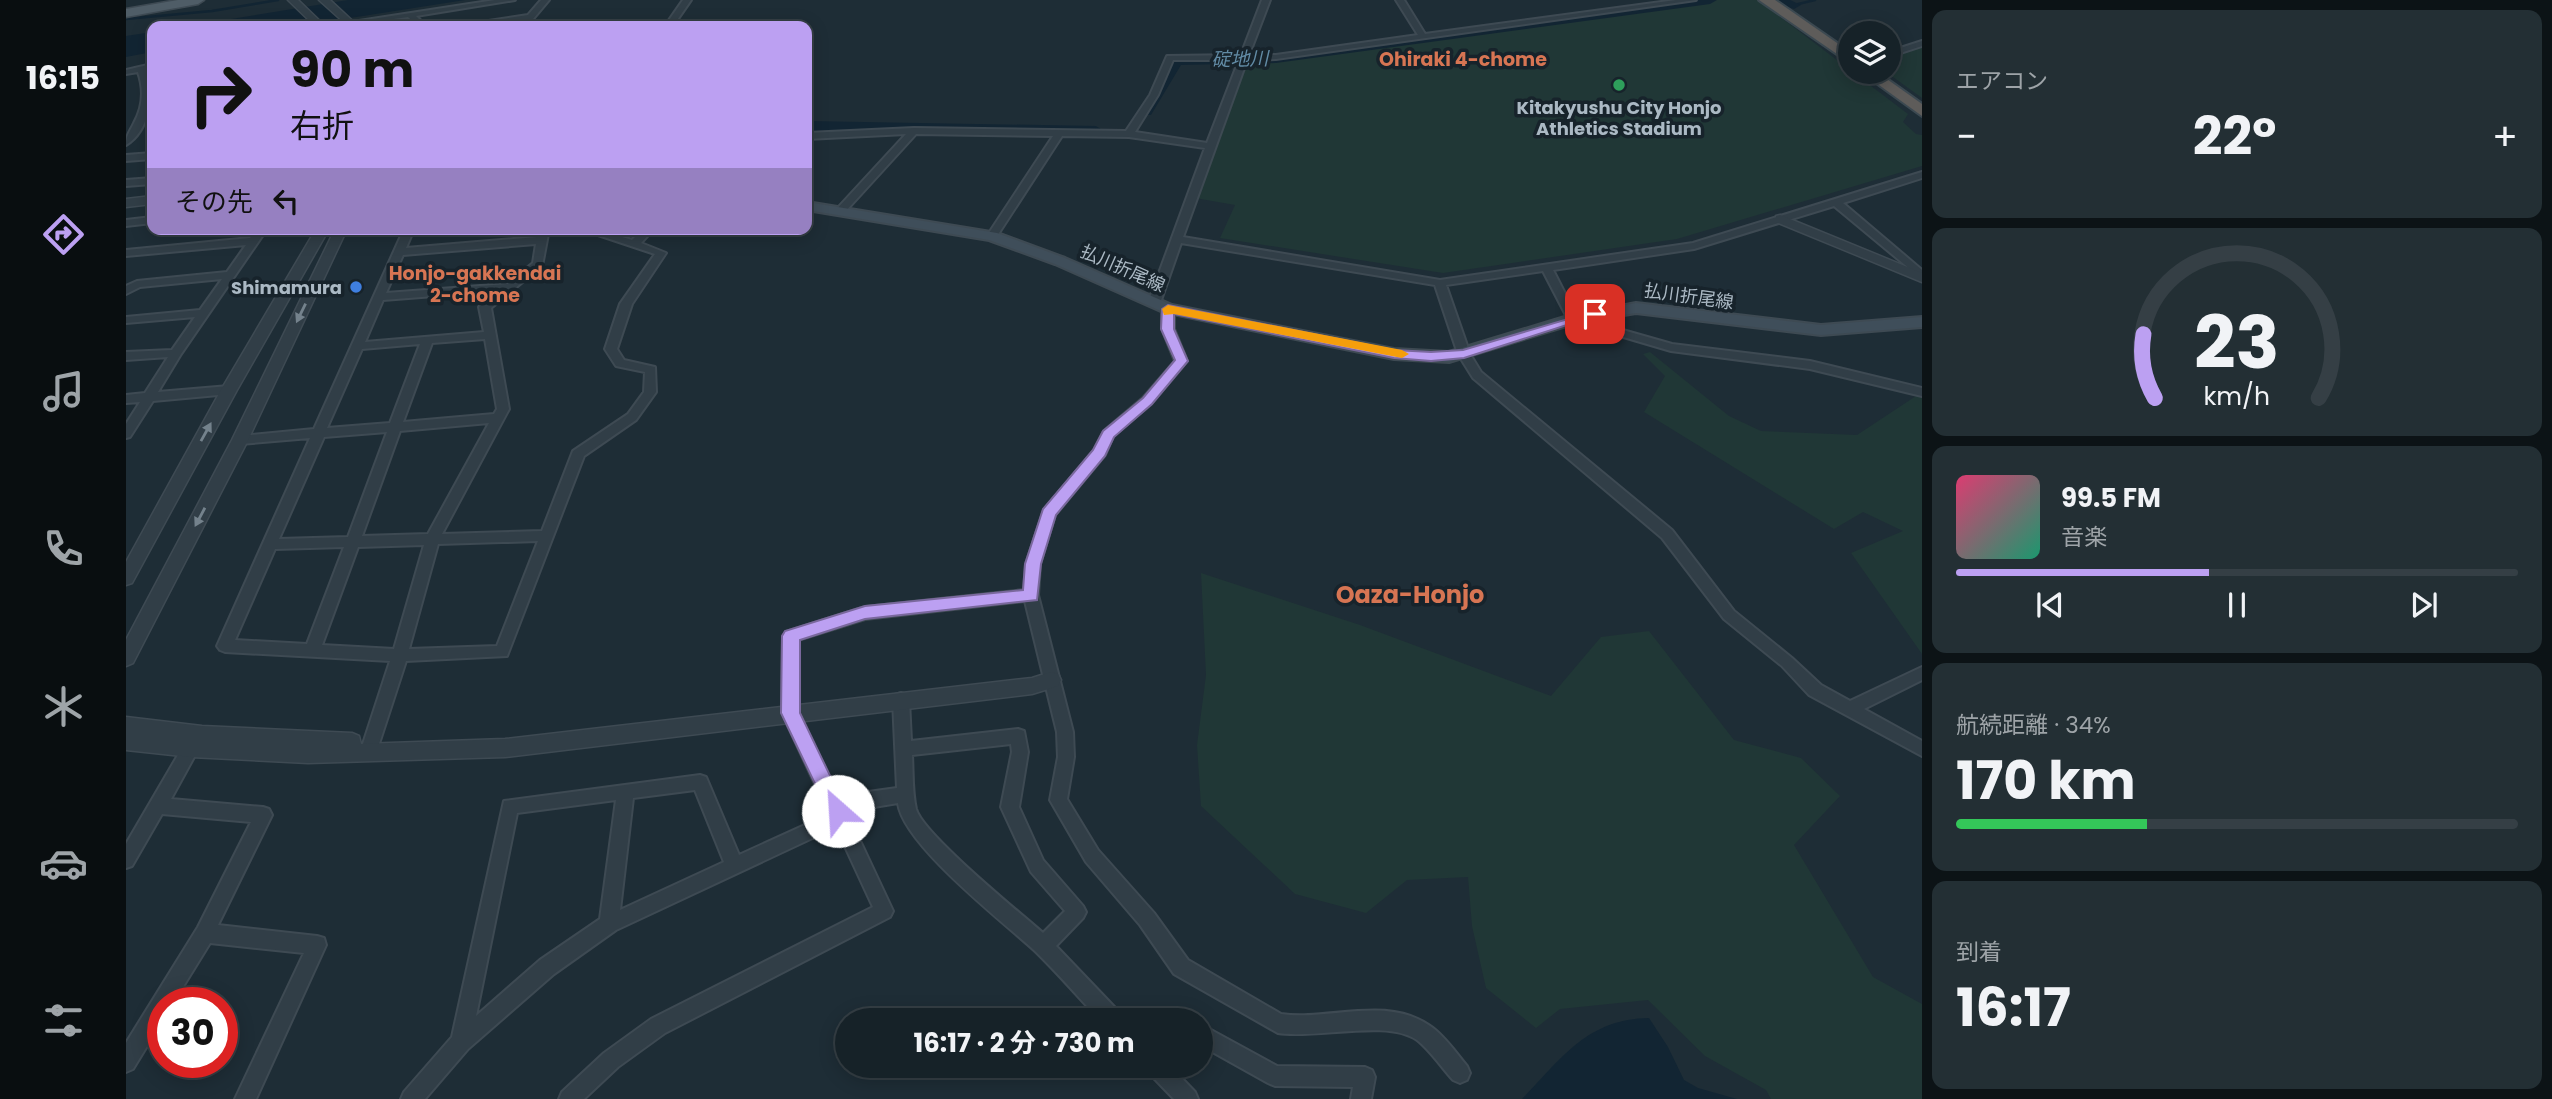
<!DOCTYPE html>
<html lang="ja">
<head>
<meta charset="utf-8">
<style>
  body { margin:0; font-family:Poppins,"Noto Sans JP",sans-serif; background:#232f34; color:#f1f3f6; height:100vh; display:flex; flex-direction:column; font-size:26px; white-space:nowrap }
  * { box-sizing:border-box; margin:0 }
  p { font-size:23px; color:#9ea4a8 }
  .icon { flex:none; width:38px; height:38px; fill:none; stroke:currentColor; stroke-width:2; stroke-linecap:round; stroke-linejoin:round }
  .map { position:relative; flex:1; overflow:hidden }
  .panel { display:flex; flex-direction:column; gap:10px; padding:10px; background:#0c1316; width:630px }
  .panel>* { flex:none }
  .guide { position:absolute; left:21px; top:21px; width:665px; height:214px; border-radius:14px; box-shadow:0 4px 18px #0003,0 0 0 2px #353f45; background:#bca0f2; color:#111; overflow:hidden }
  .fabs { position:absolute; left:1712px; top:21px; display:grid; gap:14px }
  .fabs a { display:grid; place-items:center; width:63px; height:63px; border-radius:50%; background:#162228; box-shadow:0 4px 18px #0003,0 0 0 2px #353f45; font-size:35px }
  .speed { position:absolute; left:21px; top:987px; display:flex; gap:14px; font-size:35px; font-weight:700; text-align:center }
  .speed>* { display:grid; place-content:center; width:91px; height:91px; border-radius:50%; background:#162228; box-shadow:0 4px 18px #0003,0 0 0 2px #353f45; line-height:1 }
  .speed .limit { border:10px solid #d22; background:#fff; color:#111 }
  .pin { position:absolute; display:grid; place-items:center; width:60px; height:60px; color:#fff; margin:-30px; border-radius:14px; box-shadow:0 4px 10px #0006 }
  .me { position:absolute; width:77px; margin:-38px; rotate:334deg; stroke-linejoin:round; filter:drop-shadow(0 0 5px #0008) }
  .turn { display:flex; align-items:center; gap:24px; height:147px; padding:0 28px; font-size:32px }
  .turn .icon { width:91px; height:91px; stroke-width:2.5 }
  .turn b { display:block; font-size:49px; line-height:60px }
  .then { display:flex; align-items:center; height:66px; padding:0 28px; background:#0003; gap:14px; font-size:26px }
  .big { font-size:52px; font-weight:700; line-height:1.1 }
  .panel .card { flex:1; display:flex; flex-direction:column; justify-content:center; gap:10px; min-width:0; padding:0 24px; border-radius:14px; background:#232f34 }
  .panel .dial { align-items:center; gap:0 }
  .dial svg { height:182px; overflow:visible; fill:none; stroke:#353f45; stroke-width:7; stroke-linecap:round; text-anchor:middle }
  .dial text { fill:#f1f3f6; stroke:none }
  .song { display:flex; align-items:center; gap:21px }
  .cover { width:84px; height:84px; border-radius:10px; background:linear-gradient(135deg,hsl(340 70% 55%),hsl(160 70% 35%)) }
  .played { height:7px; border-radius:4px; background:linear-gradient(90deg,#bca0f2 45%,#353f45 45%) }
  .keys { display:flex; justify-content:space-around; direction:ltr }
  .heat { display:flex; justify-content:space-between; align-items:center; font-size:38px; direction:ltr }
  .charge { height:10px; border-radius:5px; background:linear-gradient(90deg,#34c759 34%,#353f45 0) }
  .trip { position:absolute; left:709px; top:1008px; width:378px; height:70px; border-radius:35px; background:#162228; box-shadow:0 4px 18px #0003,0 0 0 2px #353f45; font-weight:700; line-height:70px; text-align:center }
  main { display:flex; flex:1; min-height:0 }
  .tab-bar { display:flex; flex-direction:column; width:126px; justify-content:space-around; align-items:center; background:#090e10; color:#9ea4a8 }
  .tab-bar .icon { width:49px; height:49px }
  .tab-bar .active { color:#bca0f2 }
  .tab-bar b { font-size:32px; color:#f1f3f6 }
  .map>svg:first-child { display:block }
  .green { fill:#203736 }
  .water { fill:#122533 }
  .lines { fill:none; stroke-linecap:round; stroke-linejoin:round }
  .stream { stroke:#122533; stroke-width:2.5 }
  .river { fill:#122533; fill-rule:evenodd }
  .minor-casing { stroke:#3e4a53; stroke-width:4 }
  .tertiary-casing { stroke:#3e4a53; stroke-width:3 }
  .secondary-casing { stroke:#3e4a53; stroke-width:4 }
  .primary-casing { stroke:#3e4a53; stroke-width:3 }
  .trunk-casing { stroke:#3c4951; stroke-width:4 }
  .minor { fill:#313e47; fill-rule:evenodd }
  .tertiary { fill:#313e47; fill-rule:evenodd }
  .secondary { fill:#3f4e5a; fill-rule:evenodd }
  .primary { fill:#4f5d67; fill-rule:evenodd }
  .trunk { fill:#5e5c5a; fill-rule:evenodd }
  .oneway { fill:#74828c }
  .route { fill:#bca0f2; stroke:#7a689d; stroke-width:2 }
  .slow { fill:#f59e0b }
  .leisure-dot { fill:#2e9e5b; stroke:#17232b; stroke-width:2.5 }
  .shop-dot { fill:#3f7fe0; stroke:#17232b; stroke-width:2.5 }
  .labels { text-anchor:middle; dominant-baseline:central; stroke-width:7; stroke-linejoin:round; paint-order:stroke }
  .far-poi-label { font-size:18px; font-weight:bold; fill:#abb9c4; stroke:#17232b }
  .far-street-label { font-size:18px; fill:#abb9c4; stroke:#17232b }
  .far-water-label { font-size:19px; font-style:italic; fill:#628ba5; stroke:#17232b }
  .far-neighbourhood-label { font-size:19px; font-weight:bold; fill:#d77553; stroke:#17232b }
  .quarter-label { font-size:24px; font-weight:bold; fill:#d77553; stroke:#17232b }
</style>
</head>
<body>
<main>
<nav class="tab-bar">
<b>16:15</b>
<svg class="icon active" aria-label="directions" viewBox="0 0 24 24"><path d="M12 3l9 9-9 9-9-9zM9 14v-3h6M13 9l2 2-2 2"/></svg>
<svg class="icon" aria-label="music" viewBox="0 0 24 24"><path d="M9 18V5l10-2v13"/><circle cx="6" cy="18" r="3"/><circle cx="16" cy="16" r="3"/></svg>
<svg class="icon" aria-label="phone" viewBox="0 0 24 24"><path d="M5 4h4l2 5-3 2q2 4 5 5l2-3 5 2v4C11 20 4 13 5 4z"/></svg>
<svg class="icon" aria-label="climate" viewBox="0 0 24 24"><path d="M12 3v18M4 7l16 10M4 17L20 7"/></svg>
<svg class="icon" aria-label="car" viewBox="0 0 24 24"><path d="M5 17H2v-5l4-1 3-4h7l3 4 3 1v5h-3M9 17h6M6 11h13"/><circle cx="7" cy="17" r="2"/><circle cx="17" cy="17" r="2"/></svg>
<svg class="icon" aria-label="filters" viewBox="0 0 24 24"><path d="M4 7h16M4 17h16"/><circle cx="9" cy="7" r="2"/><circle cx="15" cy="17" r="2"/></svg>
</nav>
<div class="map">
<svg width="1796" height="1099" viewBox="0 0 1796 1099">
  <rect width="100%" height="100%" fill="#1e2d36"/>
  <path class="green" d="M 1586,0 L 1632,0 L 1782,114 L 1777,122 L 1790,134 L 1796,135 L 1796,166 L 1551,239 L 1317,273 L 1094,238 L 1109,205 L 1069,198 L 1120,62 L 1301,40 Z
    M 1796,42 L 1796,98 L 1760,72 L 1762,55 Z
    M 1524,352 L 1603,416 L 1635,431 L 1731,435 L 1790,396 L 1796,397 L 1796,654 L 1725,553 L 1777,531 L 1737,512 L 1708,529 L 1518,412 L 1539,376 L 1517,354 Z
    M 1075,573 L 1234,625 L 1425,696 L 1475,637 L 1523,631 L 1608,740 L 1675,758 L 1714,796 L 1668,845 L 1747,977 L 1796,1004 L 1796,1099 L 1645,1099 L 1640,1090 L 1579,1056 L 1522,1000 L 1434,1009 L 1410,1028 L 1360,988 L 1346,926 L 1342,877 L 1281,880 L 1240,913 L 1169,894 L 1075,806 L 1071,745 L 1080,675 Z"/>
  <path class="water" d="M 222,0 L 339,0 L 173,26 L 62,26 Z
    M 26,32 L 26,52 L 0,57 L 0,36 Z
    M 1523,1018 L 1542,1047 L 1558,1080 L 1572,1088 L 1611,1099 L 1396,1099 C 1436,1058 1461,1019 1523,1018 Z"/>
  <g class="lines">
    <path class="stream" d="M 1668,5 L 1689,0
      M 0,19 L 86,11 L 152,0"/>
    <path class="river" d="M 1555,0 L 1591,0 L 1584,4 L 1150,63 L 1055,65 L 1025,115 L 1015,115 L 1012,112 L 1043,61 L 1050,57 L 1150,55 Z
      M 1640,0 L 1664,0 L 1675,5 L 1668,9 Z
      M 681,121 L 970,126 L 978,131 L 970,136 L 681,131 Z"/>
    <g class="minor-casing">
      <path id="minor" d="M 369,0 L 389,0 L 290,16 L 300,26 L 292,26 L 282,17 L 224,25 L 220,23 Z
        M 415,0 L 423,0 L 402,25 L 396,25 L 397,20 L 350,26 L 329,26 L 402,15 Z
        M 557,0 L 565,0 L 547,26 L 539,26 Z
        M 1136,0 L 1144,0 L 1123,55 L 1150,55 L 1292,35 L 1270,0 L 1278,0 L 1299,34 L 1550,0 L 1570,0 L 1150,59 L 1121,60 L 1057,237 L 1314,280 L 1567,243 L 1796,172 L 1796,178 L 1717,203 L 1796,270 L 1796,279 L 1708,206 L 1568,249 L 1427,270 L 1451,317 L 1546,344 L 1684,361 L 1796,388 L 1796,396 L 1684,369 L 1545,351 L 1443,321 L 1417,271 L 1320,285 L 1344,354 L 1355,372 L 1546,530 L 1608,611 L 1666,658 L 1695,685 L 1724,701 L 1796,667 L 1796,680 L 1738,709 L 1796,741 L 1796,756 L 1683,695 L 1656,666 L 1598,619 L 1536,538 L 1347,378 L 1332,354 L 1309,285 L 1055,243 L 1034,303 L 1028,306 L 1024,305 L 1022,303 L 1079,148 L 1003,137 L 936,136 L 871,236 L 866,239 L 861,236 L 927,136 L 790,134 L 717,214 L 708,212 L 780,134 L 681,139 L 681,133 L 788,128 L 1000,131 L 1024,95 L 1041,56 L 1115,55 ZM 1047,60 L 1113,60 L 1081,143 L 1009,132 L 1032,95 Z
        M 1796,41 L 1796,46 L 1762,57 L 1762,52 Z
        M 26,64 L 26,68 L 20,70 C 28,95 24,130 0,145 C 0,135 4,132 8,123 C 17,107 18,89 12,72 L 0,74 L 0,70 Z
        M 26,153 L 26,159 L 0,161 L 0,155 Z
        M 26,178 L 26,184 L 0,186 L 0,180 Z
        M 26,217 L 26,223 L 0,226 L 0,220 Z
        M 131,229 L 141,229 L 55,354 L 32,392 L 103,386 L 109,390 L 103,394 L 27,401 L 4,437 L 0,438 L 0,424 L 14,402 L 0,403 L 0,395 L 19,393 L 42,357 L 0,360 L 0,352 L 46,350 L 69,317 L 0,323 L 0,317 L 74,310 L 96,279 L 14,287 L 0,294 L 0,286 L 11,281 L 101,272 L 120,245 L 0,256 L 0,250 L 124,238 Z
        M 278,229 L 288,229 L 280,248 L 411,237 L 413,229 L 423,229 L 416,266 L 365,308 L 383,409 L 316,534 L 416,531 L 447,451 L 502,414 L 518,392 L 519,372 L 490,366 L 479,349 L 494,304 L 529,254 L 454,229 L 470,229 L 506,240 L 517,229 L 528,229 L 515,243 L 540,253 L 506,304 L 491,349 L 498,360 L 529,367 L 530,392 L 510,420 L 458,456 L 381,656 L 280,661 L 250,753 L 248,758 L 242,760 L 236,758 L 234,753 L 264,661 L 99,652 L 94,650 L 91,646 L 184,438 L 114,444 L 108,440 L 114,436 L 188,429 ZM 410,244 L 407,263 L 381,284 L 260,293 L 277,255 ZM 372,291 L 353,307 L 358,332 L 239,342 L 257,300 ZM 359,339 L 371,409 L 368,414 L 277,422 L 306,343 ZM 294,344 L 264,423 L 201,428 L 236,349 ZM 363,423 L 302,534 L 236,536 L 274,431 ZM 261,432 L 222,537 L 153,539 L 198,437 ZM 412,541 L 371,646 L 283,649 L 312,544 ZM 298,545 L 268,649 L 196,645 L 232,547 ZM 218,547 L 181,644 L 109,640 L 149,549 Z
        M 1042,306 L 1048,309 L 1048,329 L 1061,361 L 1025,404 L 987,436 L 979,455 L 929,515 L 914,564 L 912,595 L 947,732 L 948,757 L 941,799 L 972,850 L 1028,913 L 1062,960 L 1155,1014 C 1203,1021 1260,995 1304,1026 C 1318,1035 1330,1053 1341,1066 L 1344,1073 L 1341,1080 L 1334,1083 L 1327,1080 C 1316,1068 1304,1050 1291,1040 C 1262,1019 1190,1039 1152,1033 L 1048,974 L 1014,925 L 960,862 L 924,800 L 932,757 L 931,732 L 899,601 L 739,619 L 672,640 L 672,713 L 715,802 L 742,792 L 771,788 L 767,700 L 769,695 L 775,693 L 781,695 L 783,700 L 785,741 L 892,729 L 898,731 L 902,752 L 893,807 L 917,860 L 957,906 L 960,912 L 957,918 L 930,946 L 994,1013 L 997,1020 L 974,1020 C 952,997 931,972 908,950 C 875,920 777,844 772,803 L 742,808 L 722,815 L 767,911 L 764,917 L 539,1033 L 492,1067 L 458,1099 L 433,1099 L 436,1092 L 478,1053 L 525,1019 L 747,907 L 710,827 L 490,930 L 428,974 L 342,1049 L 299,1099 L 275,1099 L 278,1092 L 326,1037 L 378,801 L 574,775 L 580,777 L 613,855 L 703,814 L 656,713 L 657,636 L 660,632 L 739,607 L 898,590 L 900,564 L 918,510 L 968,450 L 978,431 L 1017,398 L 1049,361 L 1036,329 L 1036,309 ZM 885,744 L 886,752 L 875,807 L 905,872 L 939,911 L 917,933 C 893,912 797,834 790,809 C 786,792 787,772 786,755 ZM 569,790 L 598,862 L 494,910 L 507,798 ZM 490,800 L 474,919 L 414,960 L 350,1016 L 391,813 Z
        M 65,741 L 71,743 L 73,748 L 45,799 L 137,807 L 143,809 L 146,815 L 92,925 L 191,936 L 198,938 L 200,945 L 130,1099 L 109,1099 L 178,953 L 84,943 L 47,1003 L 37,1003 L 37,1020 L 7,1069 L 0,1072 L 0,1043 L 72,927 L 125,822 L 36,814 L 6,866 L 0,868 L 0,844 L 59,743 Z
        M 1074,1024 L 1151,1066 L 1239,1067 L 1246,1070 L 1249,1077 L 1245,1099 L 1225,1099 L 1227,1087 L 1149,1086 L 1142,1083 L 1074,1045 Z
        M 1020,1066 L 1044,1066 L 1069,1092 L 1072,1099 L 1048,1099 L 1023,1073 Z"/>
    </g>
    <g class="tertiary-casing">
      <path id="tertiary" d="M 162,0 L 172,0 L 199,26 L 189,26 Z
        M 193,0 L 204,0 L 232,26 L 222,26 Z
        M 26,196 L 26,204 L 0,207 L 0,199 Z
        M 1654,215 L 1796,273 L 1796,282 L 1650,222 L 1650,216 Z
        M 190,229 L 203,229 L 111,390 L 6,583 L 0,585 L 0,562 L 95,390 Z
        M 209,229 L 221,229 L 122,440 L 7,663 L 0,666 L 0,640 L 106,440 Z
        M 925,672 L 932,674 L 935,680 L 932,686 L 906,694 L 379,757 L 182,763 L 65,757 L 0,750 L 0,717 L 76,726 L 226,733 L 233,736 L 235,744 L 379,739 L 906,678 Z"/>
    </g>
    <g class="secondary-casing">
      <path id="secondary" d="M 681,202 L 871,233 L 939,258 L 1046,305 L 1268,349 L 1323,352 L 1442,316 L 1510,303 L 1695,325 L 1796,317 L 1796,327 L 1695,335 L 1510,313 L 1450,323 L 1323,362 L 1268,359 L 1037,312 L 929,264 L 863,240 L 681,210 Z"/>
    </g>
    <g class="primary-casing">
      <path id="primary" d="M 52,0 L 78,0 L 72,4 L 0,17 L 0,9 Z"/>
    </g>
    <g class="trunk-casing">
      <path id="trunk" d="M 1633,0 L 1649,0 L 1724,52 L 1724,63 Z
        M 1735,72 L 1751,72 L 1796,104 L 1796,116 Z"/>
    </g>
    <use href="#minor" class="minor"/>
    <use href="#tertiary" class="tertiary"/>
    <use href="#secondary" class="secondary"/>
    <use href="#primary" class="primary"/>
    <use href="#trunk" class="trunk"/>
  </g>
  <defs><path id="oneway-solid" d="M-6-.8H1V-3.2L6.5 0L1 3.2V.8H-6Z" transform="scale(1.75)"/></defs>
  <g class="oneway">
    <use href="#oneway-solid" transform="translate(175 313) rotate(116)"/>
    <use href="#oneway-solid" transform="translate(80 432) rotate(-61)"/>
    <use href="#oneway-solid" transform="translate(74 517) rotate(118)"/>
  </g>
  <path class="route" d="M 1042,305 L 1268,350 L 1305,352 L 1337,350 L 1469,311 L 1475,314 L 1338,358 L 1305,361 L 1268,358 L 1048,314 L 1048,329 L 1062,361 L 1026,404 L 988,437 L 979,456 L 930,515 L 915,564 L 911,600 L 739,619 L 674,640 L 674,713 L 721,811 L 718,817 L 712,820 L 705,817 L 655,713 L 656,636 L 659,631 L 739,606 L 897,590 L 899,564 L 917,509 L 967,450 L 977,431 L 1017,398 L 1049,360 L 1035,329 L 1036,309 Z"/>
  <path class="slow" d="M 1042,305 L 1276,350 L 1283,354 L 1276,358 L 1048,314 L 1038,315 L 1036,309 Z"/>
  <circle class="leisure-dot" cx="1493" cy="85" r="7"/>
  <circle class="shop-dot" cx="230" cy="287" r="7"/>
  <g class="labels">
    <g class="far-poi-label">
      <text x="1493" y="107">Kitakyushu City Honjo<tspan x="1493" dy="21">Athletics Stadium</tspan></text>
      <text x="216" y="287" text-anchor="end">Shimamura</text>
    </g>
    <g class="far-street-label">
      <text transform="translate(997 268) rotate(24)">払川折尾線</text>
      <text transform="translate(1563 296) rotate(8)">払川折尾線</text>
    </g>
    <g class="far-water-label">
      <text transform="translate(1114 59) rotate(-1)">碇地川</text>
    </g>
    <g class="far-neighbourhood-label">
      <text x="1337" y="59">Ohiraki 4-chome</text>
      <text x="349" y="273">Honjo-gakkendai<tspan x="349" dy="22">2-chome</tspan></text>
    </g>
    <g class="quarter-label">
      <text x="1284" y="594">Oaza-Honjo</text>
    </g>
  </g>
</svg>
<div class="fabs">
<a><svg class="icon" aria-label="layers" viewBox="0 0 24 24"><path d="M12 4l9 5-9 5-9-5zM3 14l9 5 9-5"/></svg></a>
</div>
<div class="speed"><div class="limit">30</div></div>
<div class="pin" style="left:1469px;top:314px;background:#d93025"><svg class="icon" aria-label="arrive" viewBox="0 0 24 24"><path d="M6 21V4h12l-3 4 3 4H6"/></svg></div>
<svg class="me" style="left:712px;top:811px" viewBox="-20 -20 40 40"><circle r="19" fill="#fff"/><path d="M0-13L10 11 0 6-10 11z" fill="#bca0f2"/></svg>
<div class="trip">16:17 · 2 分 · 730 m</div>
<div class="guide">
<div class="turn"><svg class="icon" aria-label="right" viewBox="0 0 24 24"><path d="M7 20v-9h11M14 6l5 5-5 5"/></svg><div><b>90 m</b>右折</div></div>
<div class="then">その先<svg class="icon" aria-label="left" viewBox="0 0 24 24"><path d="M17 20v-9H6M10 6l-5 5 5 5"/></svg></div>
</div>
</div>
<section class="panel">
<div class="card"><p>エアコン</p>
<div class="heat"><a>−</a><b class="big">22°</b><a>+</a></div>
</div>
<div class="card dial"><svg viewBox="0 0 100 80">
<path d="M14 69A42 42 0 1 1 86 69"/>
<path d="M14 69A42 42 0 0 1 9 41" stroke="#bca0f2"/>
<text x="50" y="56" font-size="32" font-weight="700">23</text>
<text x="50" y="72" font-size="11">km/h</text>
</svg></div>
<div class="card">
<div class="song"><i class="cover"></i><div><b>99.5 FM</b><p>音楽</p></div></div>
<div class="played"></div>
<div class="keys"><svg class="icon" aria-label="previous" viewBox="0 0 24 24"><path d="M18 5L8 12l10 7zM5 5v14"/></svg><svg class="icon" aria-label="pause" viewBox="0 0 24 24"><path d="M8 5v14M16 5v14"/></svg><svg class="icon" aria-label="next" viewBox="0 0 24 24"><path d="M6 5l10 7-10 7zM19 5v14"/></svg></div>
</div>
<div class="card"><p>航続距離 · 34%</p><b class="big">170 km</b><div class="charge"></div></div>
<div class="card"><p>到着</p><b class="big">16:17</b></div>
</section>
</main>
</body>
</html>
